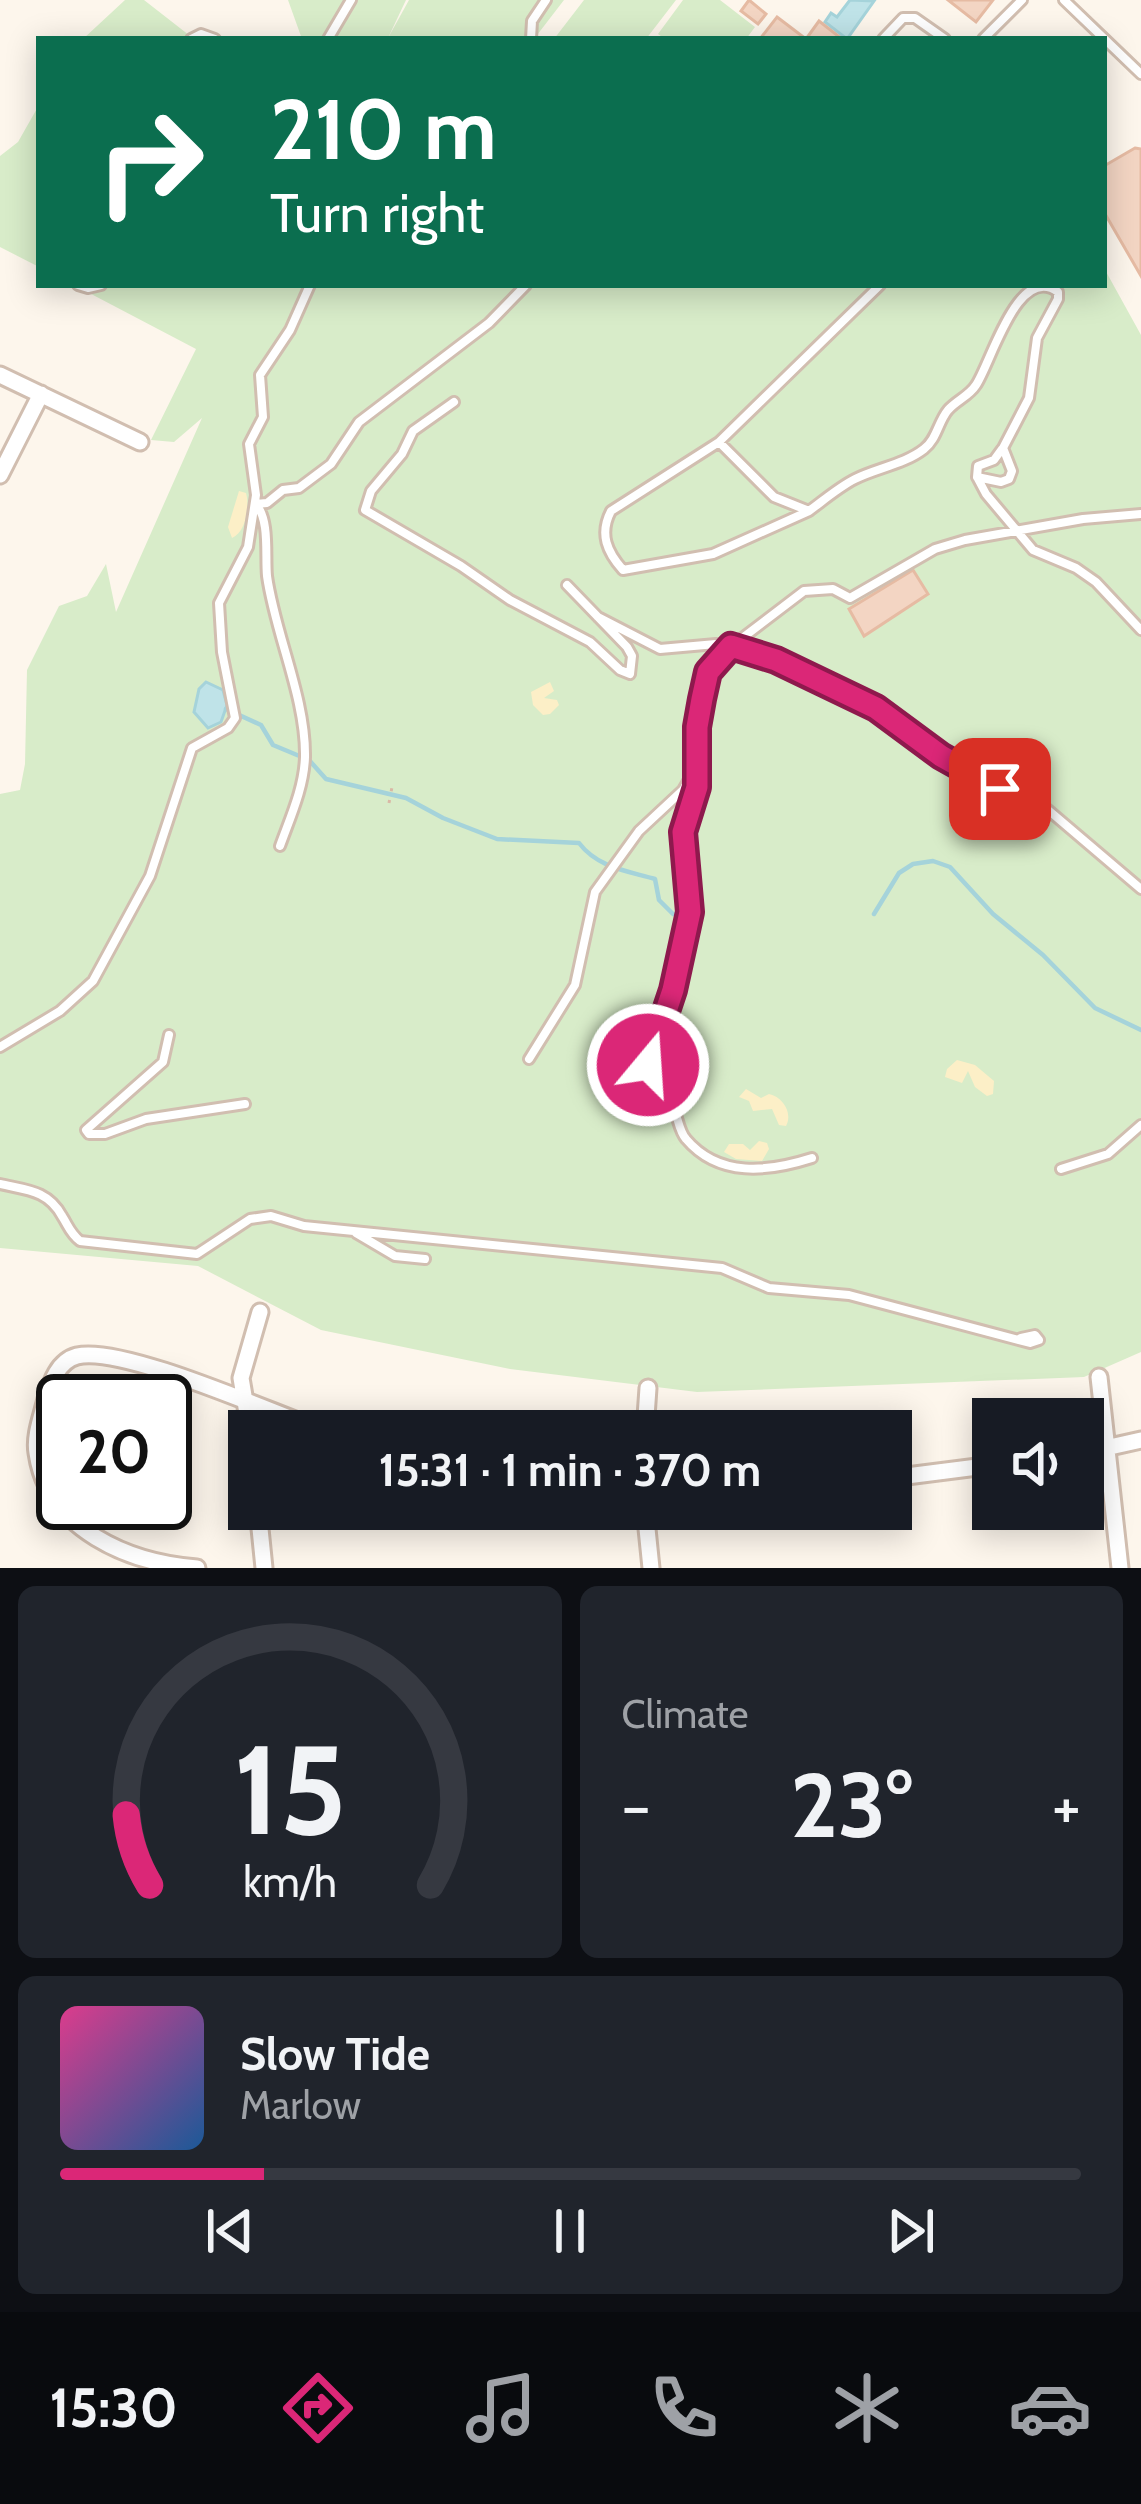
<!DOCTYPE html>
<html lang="en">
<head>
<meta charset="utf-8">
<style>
  body { margin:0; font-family:Cabin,sans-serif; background:#20242c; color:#f1f3f6; height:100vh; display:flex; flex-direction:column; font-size:45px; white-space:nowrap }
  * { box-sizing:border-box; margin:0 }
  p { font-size:39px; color:#9ea1a6 }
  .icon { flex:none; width:66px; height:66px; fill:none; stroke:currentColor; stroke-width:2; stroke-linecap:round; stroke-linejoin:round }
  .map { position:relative; height:1568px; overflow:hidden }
  .panel { display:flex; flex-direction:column; gap:18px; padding:18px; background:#0d0f14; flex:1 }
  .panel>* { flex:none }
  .hud { position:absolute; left:36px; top:36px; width:1071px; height:252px; border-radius:0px; box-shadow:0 6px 30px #0003; background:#0b6e4f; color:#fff; overflow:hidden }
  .fabs { position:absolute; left:972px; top:1398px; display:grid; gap:24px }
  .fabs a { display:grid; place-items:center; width:132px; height:132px; border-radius:0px; background:#171b24; box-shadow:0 6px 30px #0003; font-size:60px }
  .speed { position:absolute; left:36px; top:1374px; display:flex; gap:24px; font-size:60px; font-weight:700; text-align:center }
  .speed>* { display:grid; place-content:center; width:156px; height:156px; border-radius:50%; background:#171b24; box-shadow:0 6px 30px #0003; line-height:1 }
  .speed .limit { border:6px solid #111; border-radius:18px; background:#fff; color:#111 }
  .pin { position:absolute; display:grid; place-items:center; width:102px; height:102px; color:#fff; margin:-51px; border-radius:24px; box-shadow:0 6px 18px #0006 }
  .me { position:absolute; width:132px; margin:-66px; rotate:18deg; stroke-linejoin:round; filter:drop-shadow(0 0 9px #0008) }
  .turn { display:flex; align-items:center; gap:42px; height:252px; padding:0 36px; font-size:54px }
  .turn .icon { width:156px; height:156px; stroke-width:2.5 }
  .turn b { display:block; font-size:84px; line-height:102px }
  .big { font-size:90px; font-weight:700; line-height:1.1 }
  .panel .widget { flex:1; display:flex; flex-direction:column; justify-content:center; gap:18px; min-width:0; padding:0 42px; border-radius:18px; background:#20242c }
  .panel .dial { align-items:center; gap:0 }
  .dial svg { height:312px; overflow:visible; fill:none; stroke:#363941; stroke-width:7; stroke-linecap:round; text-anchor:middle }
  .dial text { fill:#f1f3f6; stroke:none }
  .song { display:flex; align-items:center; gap:36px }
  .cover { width:144px; height:144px; border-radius:18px; background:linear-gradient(135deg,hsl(330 70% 55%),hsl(210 70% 35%)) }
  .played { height:12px; border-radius:6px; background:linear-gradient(90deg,#db2777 20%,#363941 20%) }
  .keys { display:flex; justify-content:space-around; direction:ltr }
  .heat { display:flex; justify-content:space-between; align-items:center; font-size:66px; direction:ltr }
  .panel .tiles { flex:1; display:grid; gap:18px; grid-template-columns:1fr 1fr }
  .widget:last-child { grid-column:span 2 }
  .trip { position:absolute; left:228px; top:1410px; width:684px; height:120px; border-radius:0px; background:#171b24; box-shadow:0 6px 30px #0003; font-weight:700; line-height:120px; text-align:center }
  .tabs { display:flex; height:192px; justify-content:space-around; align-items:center; background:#090b0e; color:#9ea1a6 }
  .tabs .icon { width:84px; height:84px }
  .tabs .current { color:#db2777 }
  .tabs b { font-size:54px; color:#f1f3f6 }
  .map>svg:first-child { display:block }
  .green { fill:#d8ecc9 }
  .sand { fill:#fcefc7 }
  .water { fill:#bfe3e8; stroke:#a5d3da; stroke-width:3 }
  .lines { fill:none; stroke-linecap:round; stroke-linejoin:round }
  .stream { stroke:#a5d3da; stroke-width:4.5 }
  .building { fill:#f3d5c3; stroke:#e6bba3; stroke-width:3 }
  .service-casing { stroke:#d1beb0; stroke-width:14 }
  .minor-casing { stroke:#d1beb0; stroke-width:21 }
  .path { stroke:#d9b8a5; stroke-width:3; stroke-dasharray:3 9; stroke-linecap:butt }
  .service { stroke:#fff; stroke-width:8 }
  .minor { stroke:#fff; stroke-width:15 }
  .route-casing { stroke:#8e194d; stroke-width:30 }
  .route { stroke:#db2777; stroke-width:21 }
</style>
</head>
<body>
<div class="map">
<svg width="1141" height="1568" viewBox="0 0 1141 1568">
  <rect width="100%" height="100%" fill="#fdf6ec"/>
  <path class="green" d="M 125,0 L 144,0 L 194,39 L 83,39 Z
    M 288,0 L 406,0 L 388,38 L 409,0 L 564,0 L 534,39 L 302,39 Z
    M 584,0 L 676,0 L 646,39 L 554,39 Z
    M 683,0 L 720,0 L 755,27 L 746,39 L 665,39 L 658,34 Z
    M 39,105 L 39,267 L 0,247 L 0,156 L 18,142 Z
    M 1104,268 L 1141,335 L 1141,1352 L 1084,1377 L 697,1392 L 510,1369 L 321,1330 L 198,1266 L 0,1248 L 0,794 L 20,790 L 25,764 L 27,670 L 59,606 L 87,596 L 106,564 L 116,612 L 202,418 L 174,442 L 151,440 L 196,349 L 74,285 L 1104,285 Z"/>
  <path class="sand" d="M 239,491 L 246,493 C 250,507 246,532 232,538 L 228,527 Z
    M 550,682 L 554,691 L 544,698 L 557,700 L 559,705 L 550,714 L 543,715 L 533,705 L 531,692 Z
    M 957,1060 L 975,1065 L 994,1081 L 993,1094 L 987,1096 L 975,1087 L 968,1071 L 962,1083 L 945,1077 L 947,1069 Z
    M 746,1089 L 761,1098 L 769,1094 C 783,1097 793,1113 786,1126 L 779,1125 L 772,1109 L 753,1111 L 749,1101 L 739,1097 Z
    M 759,1141 L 767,1143 L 769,1149 L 762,1161 L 736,1159 L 724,1152 L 729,1144 L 743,1144 L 750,1150 Z"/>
  <path class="water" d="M 850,0 L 874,1 L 847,39 L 825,22 L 831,13 L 837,17 Z
    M 206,682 L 223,690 L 227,705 L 221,722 L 208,728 L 194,712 L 199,689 Z"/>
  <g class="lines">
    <path class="stream" d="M 226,709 L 261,725 L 273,745 L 309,760 L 326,779 L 406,798 L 443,818 L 497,839 L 579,843 C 598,868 628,871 655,879 L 659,900 L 673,914
      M 874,914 L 899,873 L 913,864 L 933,861 L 950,867 L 993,914 L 1043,955 L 1095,1008 L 1141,1030"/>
  </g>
  <path class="building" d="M 749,0 L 766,14 L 758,24 L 741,11 Z
    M 948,0 L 993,0 L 976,22 Z
    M 777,17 L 806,39 L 760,39 Z
    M 819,21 L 842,39 L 806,39 Z
    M 1135,148 L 1141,149 L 1141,276 L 1104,212 L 1104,166 Z
    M 913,570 L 928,594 L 864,636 L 849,609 Z"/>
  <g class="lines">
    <g class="service-casing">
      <path id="service" d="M 1064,0 L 1141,74
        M 191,39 L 201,34 L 215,39
        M 328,39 L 351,0
        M 531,39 L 532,21 L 546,0
        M 883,39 L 903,18 L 915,18 L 945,39
        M 983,39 L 1022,0
        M 78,285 L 88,288 L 101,285
        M 454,402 L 413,431 L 402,454 L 371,491 L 365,510 L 461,566 L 510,600 L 590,642 L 620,670 L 630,674 L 632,656 L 627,647 L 567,585
        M 719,442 L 774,497 L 809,511 L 713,554 L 623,570 C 607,552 599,534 611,511 L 719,442 L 880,285
        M 977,477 L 978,466 L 994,460 L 1002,449
        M 809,511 C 824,500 839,487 855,479 C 877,468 905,464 924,449 C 937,439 938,422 948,410 C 957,400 969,396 976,385 C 991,363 1018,262 1058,292 L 1058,299 L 1037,338 L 1029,398 L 1003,448 L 1012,471 L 1009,479 L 1001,482 L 977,477 L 986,494 L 1033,550 L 1076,568 L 1096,582 L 1141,630
        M 598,617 L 660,649 L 716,644 L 748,648 L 876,708 L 941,756 L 1047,809 L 1141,889
        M 698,770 L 684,832 L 690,912 L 673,990 L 650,1054 L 648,1072 C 654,1085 665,1092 671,1103 C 678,1114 678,1130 686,1139 C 719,1178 768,1172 812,1158
        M 280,846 C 290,818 304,788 305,757 C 306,698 275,634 267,576 C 265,554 270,521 256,504 L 267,503 L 283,490 L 299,488 L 331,464 L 359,422 L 489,323 L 526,285
        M 169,1035 L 163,1062 L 86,1130 L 89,1134 L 105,1134 L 146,1119 L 245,1104
        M 0,1047 L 60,1011 L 93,981 L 150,876 L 192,748 L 228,728 L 235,718 L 222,652 L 219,603 L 248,547 L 256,495 L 249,444 L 263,417 L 260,375 L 290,330 L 310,285
        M 529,1059 L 575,985 L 595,892 L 639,831 L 683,790 L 698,764 L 697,727 L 708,672 L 720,655 L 804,591 L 833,589 L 850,598 L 935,549 L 965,540 L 1083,519 L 1141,514
        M 1061,1169 L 1108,1154 L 1141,1125
        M 0,1184 C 26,1190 48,1190 62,1216 C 69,1227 70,1233 80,1241 L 197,1254 L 250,1219 L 271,1216 L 304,1226 L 722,1268 L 769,1288 L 849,1295 L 1030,1343 L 1039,1340 L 1035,1335 L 1021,1338
        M 356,1233 L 395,1256 L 425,1259"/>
    </g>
    <g class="minor-casing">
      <path id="minor" d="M 0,375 L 140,442
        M 0,475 L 41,394
        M 1099,1377 L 1120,1568
        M 250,1431 L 241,1378 L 260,1312
        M 645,1431 L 648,1388
        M 1083,1453 L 1141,1440
        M 891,1478 L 993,1465
        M 258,1509 L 264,1568
        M 645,1509 L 651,1568
        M 197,1568 C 130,1563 48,1530 37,1453 C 34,1436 42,1416 46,1399 C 51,1382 58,1361 77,1356 C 123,1345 274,1414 324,1431"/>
    </g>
    <path class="path" d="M 389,803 L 392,787"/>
    <use href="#service" class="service"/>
    <use href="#minor" class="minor"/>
  </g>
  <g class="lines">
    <g class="route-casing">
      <path id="route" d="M 648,1065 L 673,990 L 690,912 L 683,832 L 697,787 L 697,727 L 702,699 L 708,672 L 731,646 L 776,660 L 876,708 L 941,756 L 1000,789"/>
    </g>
    <use href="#route" class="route"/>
  </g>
</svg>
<div class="fabs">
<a><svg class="icon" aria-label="sound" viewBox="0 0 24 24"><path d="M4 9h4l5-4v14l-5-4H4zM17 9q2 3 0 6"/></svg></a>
</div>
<div class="speed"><div class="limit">20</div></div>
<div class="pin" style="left:1000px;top:789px;background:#d93025"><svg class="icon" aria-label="arrive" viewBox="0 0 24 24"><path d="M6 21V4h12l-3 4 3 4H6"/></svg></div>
<svg class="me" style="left:648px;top:1065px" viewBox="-20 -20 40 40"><circle r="17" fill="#db2777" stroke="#fff" stroke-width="3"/><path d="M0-11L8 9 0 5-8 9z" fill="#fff"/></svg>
<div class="trip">15:31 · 1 min · 370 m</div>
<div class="hud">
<div class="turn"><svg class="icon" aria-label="right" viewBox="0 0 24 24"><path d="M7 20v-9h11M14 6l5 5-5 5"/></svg><div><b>210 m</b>Turn right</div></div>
</div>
</div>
<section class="panel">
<div class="tiles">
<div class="widget dial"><svg viewBox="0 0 100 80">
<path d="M14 69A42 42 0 1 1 86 69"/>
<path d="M14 69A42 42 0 0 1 8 51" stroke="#db2777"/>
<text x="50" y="56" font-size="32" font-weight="700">15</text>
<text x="50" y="72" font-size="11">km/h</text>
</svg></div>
<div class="widget"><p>Climate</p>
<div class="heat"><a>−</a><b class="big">23°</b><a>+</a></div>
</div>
<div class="widget">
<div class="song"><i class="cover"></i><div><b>Slow Tide</b><p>Marlow</p></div></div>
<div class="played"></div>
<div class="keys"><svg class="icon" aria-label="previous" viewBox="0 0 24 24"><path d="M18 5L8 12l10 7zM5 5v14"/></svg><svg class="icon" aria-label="pause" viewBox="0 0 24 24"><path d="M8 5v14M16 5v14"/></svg><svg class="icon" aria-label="next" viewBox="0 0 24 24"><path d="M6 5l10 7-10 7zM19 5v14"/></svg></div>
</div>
</div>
</section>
<nav class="tabs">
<b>15:30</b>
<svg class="icon current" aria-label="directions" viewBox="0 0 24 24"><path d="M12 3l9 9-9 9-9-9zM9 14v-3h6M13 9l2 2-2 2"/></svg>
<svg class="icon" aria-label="music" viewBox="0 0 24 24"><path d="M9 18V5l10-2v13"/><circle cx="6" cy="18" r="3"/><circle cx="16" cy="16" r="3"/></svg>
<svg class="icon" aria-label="phone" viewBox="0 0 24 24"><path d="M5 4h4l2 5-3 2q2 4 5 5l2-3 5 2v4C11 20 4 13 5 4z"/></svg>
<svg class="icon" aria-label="climate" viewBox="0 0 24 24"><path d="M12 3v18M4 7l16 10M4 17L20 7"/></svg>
<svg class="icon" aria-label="car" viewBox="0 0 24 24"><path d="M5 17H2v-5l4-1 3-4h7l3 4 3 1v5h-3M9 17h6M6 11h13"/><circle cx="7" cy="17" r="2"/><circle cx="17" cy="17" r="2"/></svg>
</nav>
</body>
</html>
